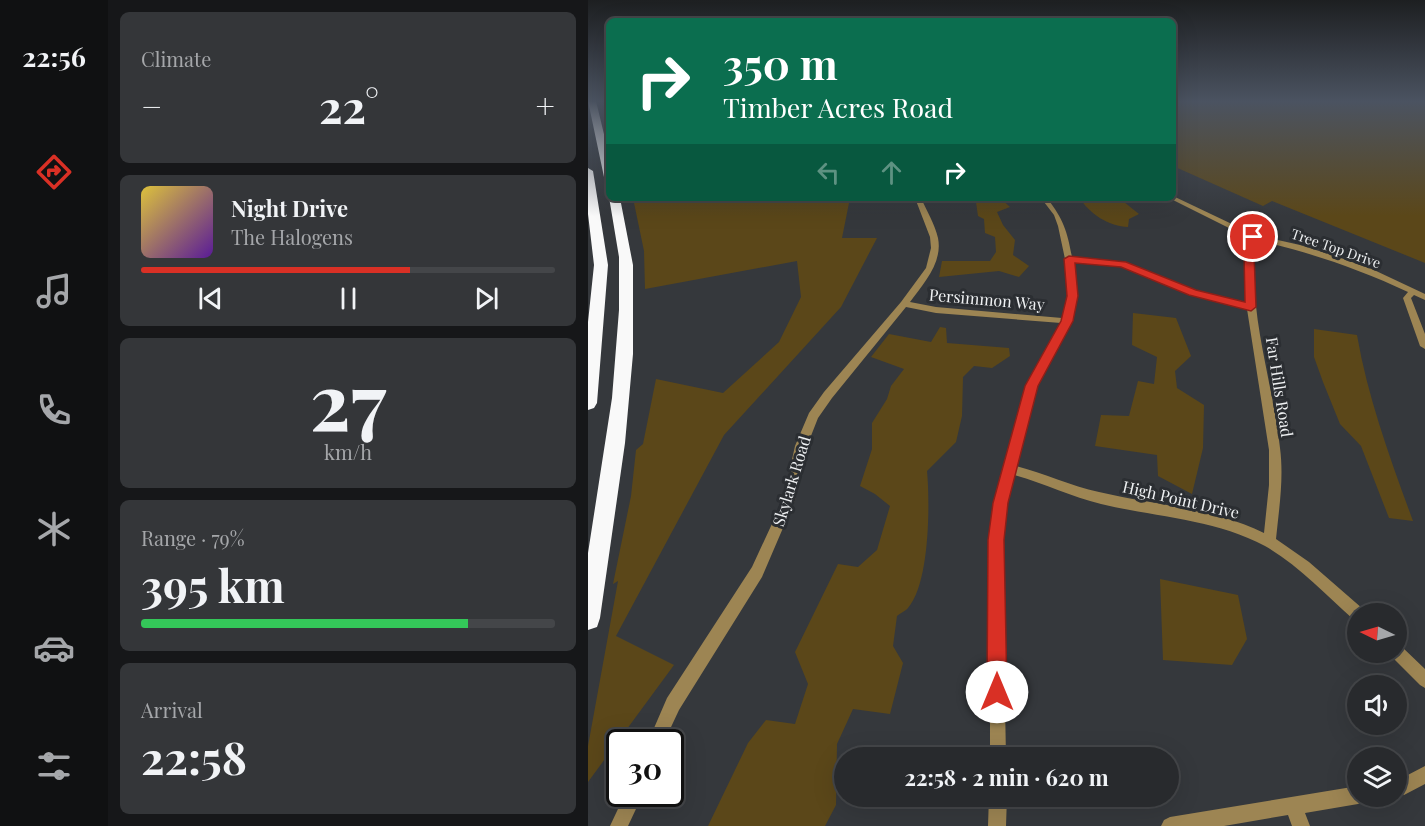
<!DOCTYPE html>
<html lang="en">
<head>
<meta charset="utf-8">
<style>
  body { margin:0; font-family:"Playfair Display",serif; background:#343639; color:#f1f3f6; height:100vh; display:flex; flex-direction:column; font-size:22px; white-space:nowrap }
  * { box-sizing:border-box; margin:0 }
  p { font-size:20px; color:#a5a7aa }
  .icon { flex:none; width:33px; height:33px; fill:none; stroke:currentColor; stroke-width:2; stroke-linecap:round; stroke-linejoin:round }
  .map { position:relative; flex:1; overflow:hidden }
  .drawer { display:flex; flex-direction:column; gap:12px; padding:12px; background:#161719; width:480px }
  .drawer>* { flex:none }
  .banner { position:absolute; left:18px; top:18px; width:570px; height:183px; border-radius:9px; box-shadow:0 6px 24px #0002,0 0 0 2px #444649; background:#0b6e4f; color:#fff; overflow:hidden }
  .needle { width:39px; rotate:275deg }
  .controls { position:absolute; left:759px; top:603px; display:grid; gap:12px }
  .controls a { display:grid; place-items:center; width:60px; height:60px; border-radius:50%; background:#282a2d; box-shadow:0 6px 24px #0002,0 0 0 2px #444649; font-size:30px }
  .speed { position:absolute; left:18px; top:729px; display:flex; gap:12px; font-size:30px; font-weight:700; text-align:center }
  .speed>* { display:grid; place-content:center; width:78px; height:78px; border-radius:50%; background:#282a2d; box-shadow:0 6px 24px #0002,0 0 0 2px #444649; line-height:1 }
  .speed .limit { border:3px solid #111; border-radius:9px; background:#fff; color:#111 }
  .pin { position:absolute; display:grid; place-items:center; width:51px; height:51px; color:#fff; margin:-26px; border:3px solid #fff; border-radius:50%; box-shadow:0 2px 6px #0007 }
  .me { position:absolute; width:66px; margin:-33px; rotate:0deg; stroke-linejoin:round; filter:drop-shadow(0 0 4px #0008) }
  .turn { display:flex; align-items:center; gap:21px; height:126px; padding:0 18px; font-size:27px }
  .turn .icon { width:78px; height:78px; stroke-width:2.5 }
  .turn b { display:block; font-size:42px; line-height:51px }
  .lanes { display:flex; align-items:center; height:57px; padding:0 18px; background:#0003; justify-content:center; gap:30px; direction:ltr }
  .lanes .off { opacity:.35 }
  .big { font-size:45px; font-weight:700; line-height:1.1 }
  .drawer .card { flex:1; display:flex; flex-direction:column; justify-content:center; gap:9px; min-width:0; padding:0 21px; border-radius:9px; background:#343639 }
  .drawer .dial { align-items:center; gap:0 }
  .dial b { font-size:78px; line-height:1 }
  .song { display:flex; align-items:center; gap:18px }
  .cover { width:72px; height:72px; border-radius:9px; background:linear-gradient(135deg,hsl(50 70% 55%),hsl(270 70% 35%)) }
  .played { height:6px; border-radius:3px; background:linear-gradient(90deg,#d93025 65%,#444649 65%) }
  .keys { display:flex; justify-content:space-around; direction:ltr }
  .heat { display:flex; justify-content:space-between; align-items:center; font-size:33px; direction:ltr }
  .charge { height:9px; border-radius:4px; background:linear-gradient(90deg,#34c759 79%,#444649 0) }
  .trip { position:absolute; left:246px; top:747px; width:345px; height:60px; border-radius:30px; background:#282a2d; box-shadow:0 6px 24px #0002,0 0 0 2px #444649; font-weight:700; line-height:60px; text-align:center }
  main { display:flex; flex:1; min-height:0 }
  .menu { display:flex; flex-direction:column; width:108px; justify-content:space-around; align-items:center; background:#101112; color:#a5a7aa }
  .menu .icon { width:42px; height:42px }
  .menu .active { color:#d93025 }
  .menu b { font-size:27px; color:#f1f3f6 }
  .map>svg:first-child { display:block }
  .green { fill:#5b4719 }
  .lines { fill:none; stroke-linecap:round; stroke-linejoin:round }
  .minor { fill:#9d8553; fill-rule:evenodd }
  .motorway { fill:#f9f9f9; fill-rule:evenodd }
  .route { fill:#d93025; stroke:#8d1f18; stroke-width:1.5 }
  .labels { text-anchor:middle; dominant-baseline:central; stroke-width:6; stroke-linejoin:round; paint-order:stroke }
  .far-street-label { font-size:14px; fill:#eef0f2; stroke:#2b2e32 }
  .street-label { font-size:16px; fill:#eef0f2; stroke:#2b2e32 }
</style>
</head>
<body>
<main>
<nav class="menu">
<b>22:56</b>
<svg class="icon active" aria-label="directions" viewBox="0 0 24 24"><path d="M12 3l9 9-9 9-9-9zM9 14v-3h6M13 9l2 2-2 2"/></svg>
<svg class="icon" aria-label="music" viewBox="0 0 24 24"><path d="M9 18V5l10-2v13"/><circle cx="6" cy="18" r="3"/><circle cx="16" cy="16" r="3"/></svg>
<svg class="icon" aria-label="phone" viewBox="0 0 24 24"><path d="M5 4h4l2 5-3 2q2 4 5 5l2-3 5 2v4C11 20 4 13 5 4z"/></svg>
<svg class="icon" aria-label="climate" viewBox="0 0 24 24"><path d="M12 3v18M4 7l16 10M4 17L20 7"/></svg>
<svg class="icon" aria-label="car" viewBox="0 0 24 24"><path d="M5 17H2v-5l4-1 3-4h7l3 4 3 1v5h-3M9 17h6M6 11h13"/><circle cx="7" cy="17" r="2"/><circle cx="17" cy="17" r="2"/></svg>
<svg class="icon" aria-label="filters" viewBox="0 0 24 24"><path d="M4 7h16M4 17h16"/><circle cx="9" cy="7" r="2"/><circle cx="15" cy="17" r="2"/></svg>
</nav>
<section class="drawer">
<div class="card"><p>Climate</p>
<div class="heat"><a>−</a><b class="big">22°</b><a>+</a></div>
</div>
<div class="card">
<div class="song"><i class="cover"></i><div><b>Night Drive</b><p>The Halogens</p></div></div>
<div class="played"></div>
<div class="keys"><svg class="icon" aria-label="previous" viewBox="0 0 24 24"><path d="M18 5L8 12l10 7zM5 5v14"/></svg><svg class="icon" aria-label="pause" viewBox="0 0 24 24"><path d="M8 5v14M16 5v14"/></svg><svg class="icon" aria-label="next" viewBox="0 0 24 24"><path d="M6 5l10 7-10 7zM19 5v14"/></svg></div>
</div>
<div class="card dial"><b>27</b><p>km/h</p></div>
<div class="card"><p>Range · 79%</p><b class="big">395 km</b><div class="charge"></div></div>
<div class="card"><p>Arrival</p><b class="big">22:58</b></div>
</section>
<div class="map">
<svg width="837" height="826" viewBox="0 0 837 826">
  <rect width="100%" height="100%" fill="#35383c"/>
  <path class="green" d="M 585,101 L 837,101 L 837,263 L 684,201 L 675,206 L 585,166 Z
    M 45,198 L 262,198 L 254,238 L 289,238 L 253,307 L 136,435 L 28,636 L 86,665 L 0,782 L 0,746 L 30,581 L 25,584 L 43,496 L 48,450 L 55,444 L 68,379 L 135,393 L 191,342 L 213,297 L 209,261 L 57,289 L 56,251 Z
    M 384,198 L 412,198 L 422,207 L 409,212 L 415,225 L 427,240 L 425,255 L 441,266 L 431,277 L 411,271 L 351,277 L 354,261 L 402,261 L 408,252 L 407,237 L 397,233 L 396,219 L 390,216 L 388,202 Z
    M 492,198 L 531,198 L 551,214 L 541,219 L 540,227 C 522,227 500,213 492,198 Z
    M 545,313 L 588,318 L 603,356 L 587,371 L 589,388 L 616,405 L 615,448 L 604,494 L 570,476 L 569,455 L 507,446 L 513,415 L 541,416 L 550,381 L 566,384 L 569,357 L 544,345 Z
    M 352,327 L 358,328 L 359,343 L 421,348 L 422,356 L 404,368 L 386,366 L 375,377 L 374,416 L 368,442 L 339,471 C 342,502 342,583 320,608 C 318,611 312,613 309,616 L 305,646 L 315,663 L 302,714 L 265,709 L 249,744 L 248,805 L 237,826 L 120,826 L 160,743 L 178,720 L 207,724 L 220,684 L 207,652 L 250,564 L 270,567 L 289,550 L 302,506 L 287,494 L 272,486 L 284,449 L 284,423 L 299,399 L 303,386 L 316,369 L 283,357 L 301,334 L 343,342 Z
    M 726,329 L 769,335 C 780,399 803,461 825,521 L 801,518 L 773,446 L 752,424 L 735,382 L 726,357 Z
    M 572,579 L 650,595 L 659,639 L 644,665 L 575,660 Z"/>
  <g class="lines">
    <path class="minor" d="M 585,196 L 667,235 L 712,245 L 750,257 L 786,270 L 837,294 L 837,300 L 826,295 L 823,298 L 837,334 L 837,349 L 832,346 L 815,298 L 820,292 C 771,269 721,252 668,240 C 659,313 684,376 692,448 C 696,478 691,509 688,539 L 721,562 L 775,609 L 777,614 L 770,614 L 770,621 L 765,619 C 737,594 710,565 677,546 C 627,519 567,517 513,504 C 483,497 456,483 426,475 L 419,503 L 414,540 L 418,758 L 402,758 L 402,540 L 407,503 L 438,386 L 473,323 L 348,313 L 318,307 L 244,398 L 230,418 L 219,446 L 207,500 L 174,577 L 91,710 L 76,742 L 60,742 L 79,698 L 164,567 L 195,500 L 207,446 L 221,413 L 236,392 L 313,302 L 338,268 L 343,248 L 342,237 L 327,198 L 333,198 C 339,211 347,225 350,238 C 355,263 335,284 322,302 L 348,307 L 474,318 L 480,296 L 477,259 L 470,226 L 466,215 L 453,198 L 459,198 C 476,220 479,231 484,257 L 538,262 L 608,291 L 658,303 L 657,263 L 661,238 L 583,199 L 582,198 L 585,198 ZM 485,262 L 534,266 L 602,295 L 659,309 L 681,450 L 681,485 L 676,533 C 625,508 566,505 511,492 C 483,486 456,473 428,466 L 448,386 L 483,321 L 488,296 Z
      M 808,644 L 813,646 L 837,669 L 837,688 L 832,685 L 803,656 L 801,652 L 808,652 Z
      M 837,766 L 837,784 L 816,795 L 808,796 L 808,778 L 814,778 Z
      M 770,786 L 770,796 L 778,796 L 776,801 L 770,804 L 717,813 L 722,826 L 704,826 L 700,815 L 636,826 L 573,826 L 576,820 L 582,817 Z
      M 37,794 L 55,794 L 40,826 L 22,826 Z
      M 401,796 L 419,796 L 418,826 L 400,826 Z"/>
    <path class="motorway" d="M 0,101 L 8,101 L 21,155 L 21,180 L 16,177 Z
      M 0,168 L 5,171 L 20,265 L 9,403 L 6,408 L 0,410 L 0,322 L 6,265 L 0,214 Z
      M 21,197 L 32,198 L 45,265 L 45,354 L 37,443 L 12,618 L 9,627 L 0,630 L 0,553 L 24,398 L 31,310 L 31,257 Z"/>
  </g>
  <linearGradient id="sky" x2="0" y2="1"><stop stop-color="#1d1f21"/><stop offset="0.47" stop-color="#4b5361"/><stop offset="1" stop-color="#4b5361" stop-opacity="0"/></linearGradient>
  <rect width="837" height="216" fill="url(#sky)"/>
  <path class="route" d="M 665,234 L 669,237 L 666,253 L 668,307 L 663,311 L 601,295 L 533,267 L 487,263 L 490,296 L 485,321 L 450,386 L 420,503 L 416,540 L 419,692 L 416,699 L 409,702 L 402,699 L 399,692 L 400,540 L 405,503 L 437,386 L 473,321 L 479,296 L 476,259 L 481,256 L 538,262 L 608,290 L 657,302 L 656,253 L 660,237 Z"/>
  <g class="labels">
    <g class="far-street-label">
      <text transform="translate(748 248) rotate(19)">Tree Top Drive</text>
    </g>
    <g class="street-label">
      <text transform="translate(399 299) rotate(5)">Persimmon Way</text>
      <text transform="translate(692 387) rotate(81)">Far Hills Road</text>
      <text transform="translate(203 481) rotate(-73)">Skylark Road</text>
      <text transform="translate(593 499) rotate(13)">High Point Drive</text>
    </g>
  </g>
</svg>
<div class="controls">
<a><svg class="needle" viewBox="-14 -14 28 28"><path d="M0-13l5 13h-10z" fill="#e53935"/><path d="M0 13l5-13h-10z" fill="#a5a7aa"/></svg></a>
<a><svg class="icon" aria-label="sound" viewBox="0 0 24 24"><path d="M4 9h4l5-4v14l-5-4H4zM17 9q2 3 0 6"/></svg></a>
<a><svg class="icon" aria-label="layers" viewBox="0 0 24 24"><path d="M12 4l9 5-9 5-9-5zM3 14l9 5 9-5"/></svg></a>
</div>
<div class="speed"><div class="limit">30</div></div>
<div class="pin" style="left:665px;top:237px;background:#d93025"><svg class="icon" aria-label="arrive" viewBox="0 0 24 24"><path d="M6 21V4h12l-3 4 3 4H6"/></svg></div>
<svg class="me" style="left:409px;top:692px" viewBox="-20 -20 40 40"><circle r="19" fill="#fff"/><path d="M0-13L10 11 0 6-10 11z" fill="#d93025"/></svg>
<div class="trip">22:58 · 2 min · 620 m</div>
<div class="banner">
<div class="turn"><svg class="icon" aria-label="right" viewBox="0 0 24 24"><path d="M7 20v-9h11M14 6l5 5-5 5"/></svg><div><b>350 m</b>Timber Acres Road</div></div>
<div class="lanes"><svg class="icon off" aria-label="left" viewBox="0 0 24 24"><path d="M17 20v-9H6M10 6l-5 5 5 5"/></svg><svg class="icon off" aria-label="ahead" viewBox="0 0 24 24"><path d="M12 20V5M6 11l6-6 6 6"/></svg><svg class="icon" aria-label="right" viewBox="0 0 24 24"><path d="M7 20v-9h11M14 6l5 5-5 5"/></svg></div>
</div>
</div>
</main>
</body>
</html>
